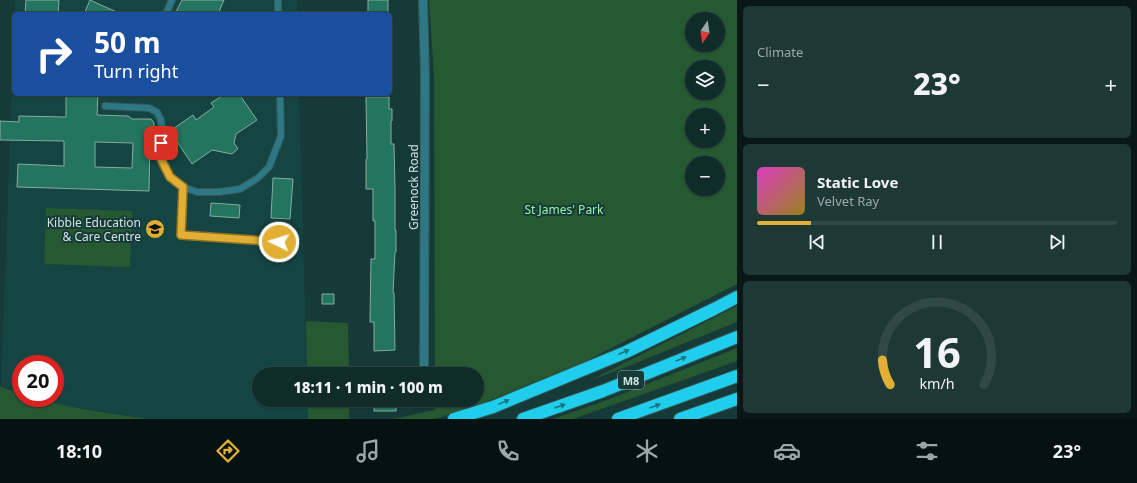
<!DOCTYPE html>
<html lang="en">
<head>
<meta charset="utf-8">
<style>
  body { margin:0; font-family:"Noto Sans",sans-serif; background:#1e3836; color:#f1f3f6; height:100vh; display:flex; flex-direction:column; font-size:15px; white-space:nowrap }
  * { box-sizing:border-box; margin:0 }
  p { font-size:13px; color:#9ca7a8 }
  .icon { flex:none; width:22px; height:22px; fill:none; stroke:currentColor; stroke-width:2; stroke-linecap:round; stroke-linejoin:round }
  .map { position:relative; flex:1; overflow:hidden }
  .side { display:flex; flex-direction:column; gap:6px; padding:6px; background:#091817; width:400px }
  .side>* { flex:none }
  .banner { position:absolute; left:12px; top:12px; width:380px; height:84px; border-radius:6px; box-shadow:0 1px 3px #0004,0 0 0 1px #304847; background:#1a4fa0; color:#fff; overflow:hidden }
  .needle { width:26px; rotate:193deg }
  .controls { position:absolute; left:685px; top:12px; display:grid; gap:8px }
  .controls a { display:grid; place-items:center; width:40px; height:40px; border-radius:50%; background:#102c2a; box-shadow:0 1px 3px #0004,0 0 0 1px #304847; font-size:20px }
  .speed { position:absolute; left:12px; top:355px; display:flex; gap:8px; font-size:20px; font-weight:700; text-align:center }
  .speed>* { display:grid; place-content:center; width:52px; height:52px; border-radius:50%; background:#102c2a; box-shadow:0 1px 3px #0004,0 0 0 1px #304847; line-height:1 }
  .speed .limit { border:6px solid #d22; background:#fff; color:#111 }
  .pin { position:absolute; display:grid; place-items:center; width:34px; height:34px; color:#fff; margin:-17px; border-radius:8px; box-shadow:0 2px 6px #0006 }
  .me { position:absolute; width:44px; margin:-22px; rotate:274deg; stroke-linejoin:round; filter:drop-shadow(0 0 3px #0008) }
  .turn { display:flex; align-items:center; gap:14px; height:84px; padding:0 16px; font-size:18px }
  .turn .icon { width:52px; height:52px; stroke-width:2.5 }
  .turn b { display:block; font-size:28px; line-height:34px }
  .big { font-size:30px; font-weight:800; line-height:1.1 }
  .side .card { flex:1; display:flex; flex-direction:column; justify-content:center; gap:6px; min-width:0; padding:0 14px; border-radius:6px; background:#1e3836 }
  .side .dial { align-items:center; gap:0 }
  .dial svg { height:104px; overflow:visible; fill:none; stroke:#304847; stroke-width:7; stroke-linecap:round; text-anchor:middle }
  .dial text { fill:#f1f3f6; stroke:none }
  .song { display:flex; align-items:center; gap:12px }
  .cover { width:48px; height:48px; border-radius:6px; background:linear-gradient(135deg,hsl(310 70% 55%),hsl(50 70% 35%)) }
  .played { height:4px; border-radius:2px; background:linear-gradient(90deg,#e1af34 15%,#304847 15%) }
  .keys { display:flex; justify-content:space-around; direction:ltr }
  .heat { display:flex; justify-content:space-between; align-items:center; font-size:22px; direction:ltr }
  .trip { position:absolute; left:252px; top:367px; width:232px; height:40px; border-radius:20px; background:#102c2a; box-shadow:0 1px 3px #0004,0 0 0 1px #304847; font-weight:800; line-height:40px; text-align:center }
  .tabs { display:flex; height:64px; justify-content:space-around; align-items:center; background:#061211; color:#9ca7a8 }
  .tabs .icon { width:28px; height:28px }
  .tabs .selected { color:#e1af34 }
  .tabs b { font-size:18px; color:#f1f3f6 }
  main { display:flex; flex:1; min-height:0 }
  .map>svg:first-child { display:block }
  .built { fill:#144543 }
  .green { fill:#265832; fill-rule:evenodd }
  .building { fill:#23755f; stroke:#89ab9e; fill-rule:evenodd }
  .lines { fill:none; stroke-linecap:round; stroke-linejoin:round }
  .lane-casing { stroke:#375857; stroke-width:8 }
  .street-casing { stroke:#375857; stroke-width:10 }
  .highway-casing { stroke:#375857; stroke-width:14 }
  .lane { stroke:#2d7786; stroke-width:6 }
  .street { stroke:#2d7786; stroke-width:8 }
  .highway { stroke:#1fceed; stroke-width:12 }
  .oneway { fill:#1a7580 }
  .route-casing { stroke:#927222; stroke-width:10 }
  .route { stroke:#e1af34; stroke-width:7 }
  .labels { text-anchor:middle; dominant-baseline:central; stroke-width:4; stroke-linejoin:round; paint-order:stroke }
  .shield { fill:#163a38; stroke:#98b0af; stroke-width:1 }
  .shield-label { font-size:11px; font-weight:bold; fill:#d0e3e2 }
  .street-label { font-size:12px; fill:#d0e3e2; stroke:#163a38 }
  .park-label { font-size:12px; fill:#94f2a7; stroke:#163a38 }
  .poi-label { font-size:12px; fill:#d0e3e2; stroke:#163a38; text-anchor:end }
</style>
</head>
<body>
<main>
<div class="map">
<svg width="737" height="419" viewBox="0 0 737 419">
  <rect width="100%" height="100%" fill="#163a38"/>
  <path class="built" d="M 15,0 L 297,0 L 297,14 L 15,14 Z
    M 14,33 L 14,94 L 299,94 L 307,374 L 259,374 L 259,400 L 308,400 L 308,419 L 150,419 L 85,409 L 40,401 L 33,398 L 55,398 L 55,364 L 21,364 L 21,393 L 1,385 Z"/>
  <path class="green" d="M 429,0 L 737,0 L 737,284 L 584,362 L 468,409 L 435,419 L 393,419 L 435,410 L 436,400 L 477,400 L 477,374 L 435,374 L 434,76 ZM 692,19 L 718,19 L 718,45 L 692,45 ZM 692,67 L 718,67 L 718,93 L 692,93 ZM 692,115 L 718,115 L 718,141 L 692,141 ZM 692,163 L 718,163 L 718,189 L 692,189 Z
    M 46,208 L 132,211 L 130,267 L 44,264 Z
    M 737,306 L 737,322 L 626,367 L 589,381 Z
    M 306,321 L 348,323 L 349,374 L 307,374 Z
    M 737,348 L 737,361 L 573,419 L 553,419 L 610,399 Z
    M 0,386 L 21,394 L 21,398 C 37,398 56,404 73,407 C 99,412 124,415 150,419 L 0,419 Z
    M 308,400 L 349,400 L 349,419 L 308,419 Z"/>
  <path class="building" d="M 26,0 L 59,0 L 58,14 L 25,14 Z
    M 90,0 L 121,14 L 84,14 Z
    M 182,0 L 224,0 L 218,14 L 175,14 Z
    M 368,0 L 388,0 L 388,14 L 368,14 Z
    M 66,94 L 98,94 L 97,115 L 128,116 L 132,119 L 151,119 L 154,123 L 153,134 L 150,138 L 149,191 L 17,187 L 18,164 L 64,166 L 64,141 L 0,140 L 0,121 L 19,122 L 19,116 L 66,117 ZM 95,142 L 133,143 L 132,168 L 95,167 Z
    M 225,94 L 239,94 L 257,120 L 236,134 L 234,143 L 238,149 L 232,154 L 212,150 L 192,164 L 170,131 L 193,115 L 196,120 L 214,107 L 211,103 Z
    M 366,97 L 389,97 L 389,109 L 392,109 L 392,121 L 391,121 L 391,144 L 394,144 L 395,189 L 395,230 L 396,230 L 396,252 L 395,252 L 393,293 L 394,293 L 395,350 L 374,351 L 374,322 L 370,322 L 371,259 L 375,259 L 375,221 L 373,221 L 373,189 L 366,189 L 366,159 L 367,159 Z
    M 273,178 L 293,179 L 290,219 L 271,218 Z
    M 211,203 L 240,205 L 239,218 L 210,216 Z
    M 322,294 L 334,294 L 334,304 L 322,304 Z
    M 374,400 L 396,400 L 396,411 L 374,411 Z"/>
  <g class="lines">
    <g class="lane-casing">
      <path id="lane" d="M 278,0 L 278,14
        M 166,14 L 172,0
        M 105,106 L 149,108 L 157,112 L 161,120 L 162,130 L 160,157 L 170,177 L 183,187 L 197,192 L 219,192 L 240,189 L 258,178 L 269,167 L 281,136 L 280,94
        M 183,187 L 181,235 L 279,242"/>
    </g>
    <g class="street-casing">
      <path id="street" d="M 423,0 L 425,74 L 424,374"/>
    </g>
    <g class="highway-casing">
      <path id="highway" d="M 454,419 L 493,407 L 626,352 L 714,309 L 737,297
        M 523,419 L 603,391 L 737,337
        M 618,419 L 737,376
        M 680,419 L 737,399"/>
    </g>
    <use href="#lane" class="lane"/>
    <use href="#street" class="street"/>
    <use href="#highway" class="highway"/>
  </g>
  <defs><path id="oneway-solid" d="M-6-.8H1V-3.2L6.5 0L1 3.2V.8H-6Z"/></defs>
  <g class="oneway">
    <use href="#oneway-solid" transform="translate(624 352) rotate(-24)"/>
    <use href="#oneway-solid" transform="translate(681 359) rotate(-22)"/>
    <use href="#oneway-solid" transform="translate(504 402) rotate(-22)"/>
    <use href="#oneway-solid" transform="translate(560 406) rotate(-19)"/>
    <use href="#oneway-solid" transform="translate(655 406) rotate(-20)"/>
  </g>
  <g class="lines">
    <g class="route-casing">
      <path id="route" d="M 161,143 L 160,157 L 170,177 L 183,187 L 181,235 L 279,242"/>
    </g>
    <use href="#route" class="route"/>
  </g>
  <defs>
    <g id="school-disc" transform="scale(1)"><circle r="9.5" fill="#e1af34" stroke="#163a38"/><path d="M0-5L7-2L0 1L-7-2ZM-4 1L0 2.5L4 1V4Q0 6-4 4Z" fill="#111"/></g>
  </defs>
  <g fill-rule="evenodd">
    <use href="#school-disc" x="155" y="229"/>
  </g>
  <g class="labels">
    <rect class="shield" x="618" y="371" width="26" height="18" rx="3"/>
    <g class="shield-label">
      <text x="631" y="380">M8</text>
    </g>
    <g class="street-label">
      <text transform="translate(413 187) rotate(-90)">Greenock Road</text>
    </g>
    <g class="park-label">
      <text x="564" y="209">St James' Park</text>
    </g>
    <g class="poi-label">
      <text x="141" y="222">Kibble Education<tspan x="141" dy="14">&amp; Care Centre</tspan></text>
    </g>
  </g>
</svg>
<div class="controls">
<a><svg class="needle" viewBox="-14 -14 28 28"><path d="M0-13l5 13h-10z" fill="#e53935"/><path d="M0 13l5-13h-10z" fill="#9ca7a8"/></svg></a>
<a><svg class="icon" aria-label="layers" viewBox="0 0 24 24"><path d="M12 4l9 5-9 5-9-5zM3 14l9 5 9-5"/></svg></a>
<a>+</a>
<a>−</a>
</div>
<div class="speed"><div class="limit">20</div></div>
<div class="pin" style="left:161px;top:143px;background:#d93025"><svg class="icon" aria-label="arrive" viewBox="0 0 24 24"><path d="M6 21V4h12l-3 4 3 4H6"/></svg></div>
<svg class="me" style="left:279px;top:242px" viewBox="-20 -20 40 40"><circle r="17" fill="#e1af34" stroke="#fff" stroke-width="3"/><path d="M0-11L8 9 0 5-8 9z" fill="#fff"/></svg>
<div class="trip">18:11 · 1 min · 100 m</div>
<div class="banner">
<div class="turn"><svg class="icon" aria-label="right" viewBox="0 0 24 24"><path d="M7 20v-9h11M14 6l5 5-5 5"/></svg><div><b>50 m</b>Turn right</div></div>
</div>
</div>
<section class="side">
<div class="card"><p>Climate</p>
<div class="heat"><a>−</a><b class="big">23°</b><a>+</a></div>
</div>
<div class="card">
<div class="song"><i class="cover"></i><div><b>Static Love</b><p>Velvet Ray</p></div></div>
<div class="played"></div>
<div class="keys"><svg class="icon" aria-label="previous" viewBox="0 0 24 24"><path d="M18 5L8 12l10 7zM5 5v14"/></svg><svg class="icon" aria-label="pause" viewBox="0 0 24 24"><path d="M8 5v14M16 5v14"/></svg><svg class="icon" aria-label="next" viewBox="0 0 24 24"><path d="M6 5l10 7-10 7zM19 5v14"/></svg></div>
</div>
<div class="card dial"><svg viewBox="0 0 100 80">
<path d="M14 69A42 42 0 1 1 86 69"/>
<path d="M14 69A42 42 0 0 1 8 50" stroke="#e1af34"/>
<text x="50" y="56" font-size="32" font-weight="700">16</text>
<text x="50" y="72" font-size="11">km/h</text>
</svg></div>
</section>
</main>
<nav class="tabs">
<b>18:10</b>
<svg class="icon selected" aria-label="directions" viewBox="0 0 24 24"><path d="M12 3l9 9-9 9-9-9zM9 14v-3h6M13 9l2 2-2 2"/></svg>
<svg class="icon" aria-label="music" viewBox="0 0 24 24"><path d="M9 18V5l10-2v13"/><circle cx="6" cy="18" r="3"/><circle cx="16" cy="16" r="3"/></svg>
<svg class="icon" aria-label="phone" viewBox="0 0 24 24"><path d="M5 4h4l2 5-3 2q2 4 5 5l2-3 5 2v4C11 20 4 13 5 4z"/></svg>
<svg class="icon" aria-label="climate" viewBox="0 0 24 24"><path d="M12 3v18M4 7l16 10M4 17L20 7"/></svg>
<svg class="icon" aria-label="car" viewBox="0 0 24 24"><path d="M5 17H2v-5l4-1 3-4h7l3 4 3 1v5h-3M9 17h6M6 11h13"/><circle cx="7" cy="17" r="2"/><circle cx="17" cy="17" r="2"/></svg>
<svg class="icon" aria-label="filters" viewBox="0 0 24 24"><path d="M4 7h16M4 17h16"/><circle cx="9" cy="7" r="2"/><circle cx="15" cy="17" r="2"/></svg>
<b>23°</b>
</nav>
</body>
</html>
